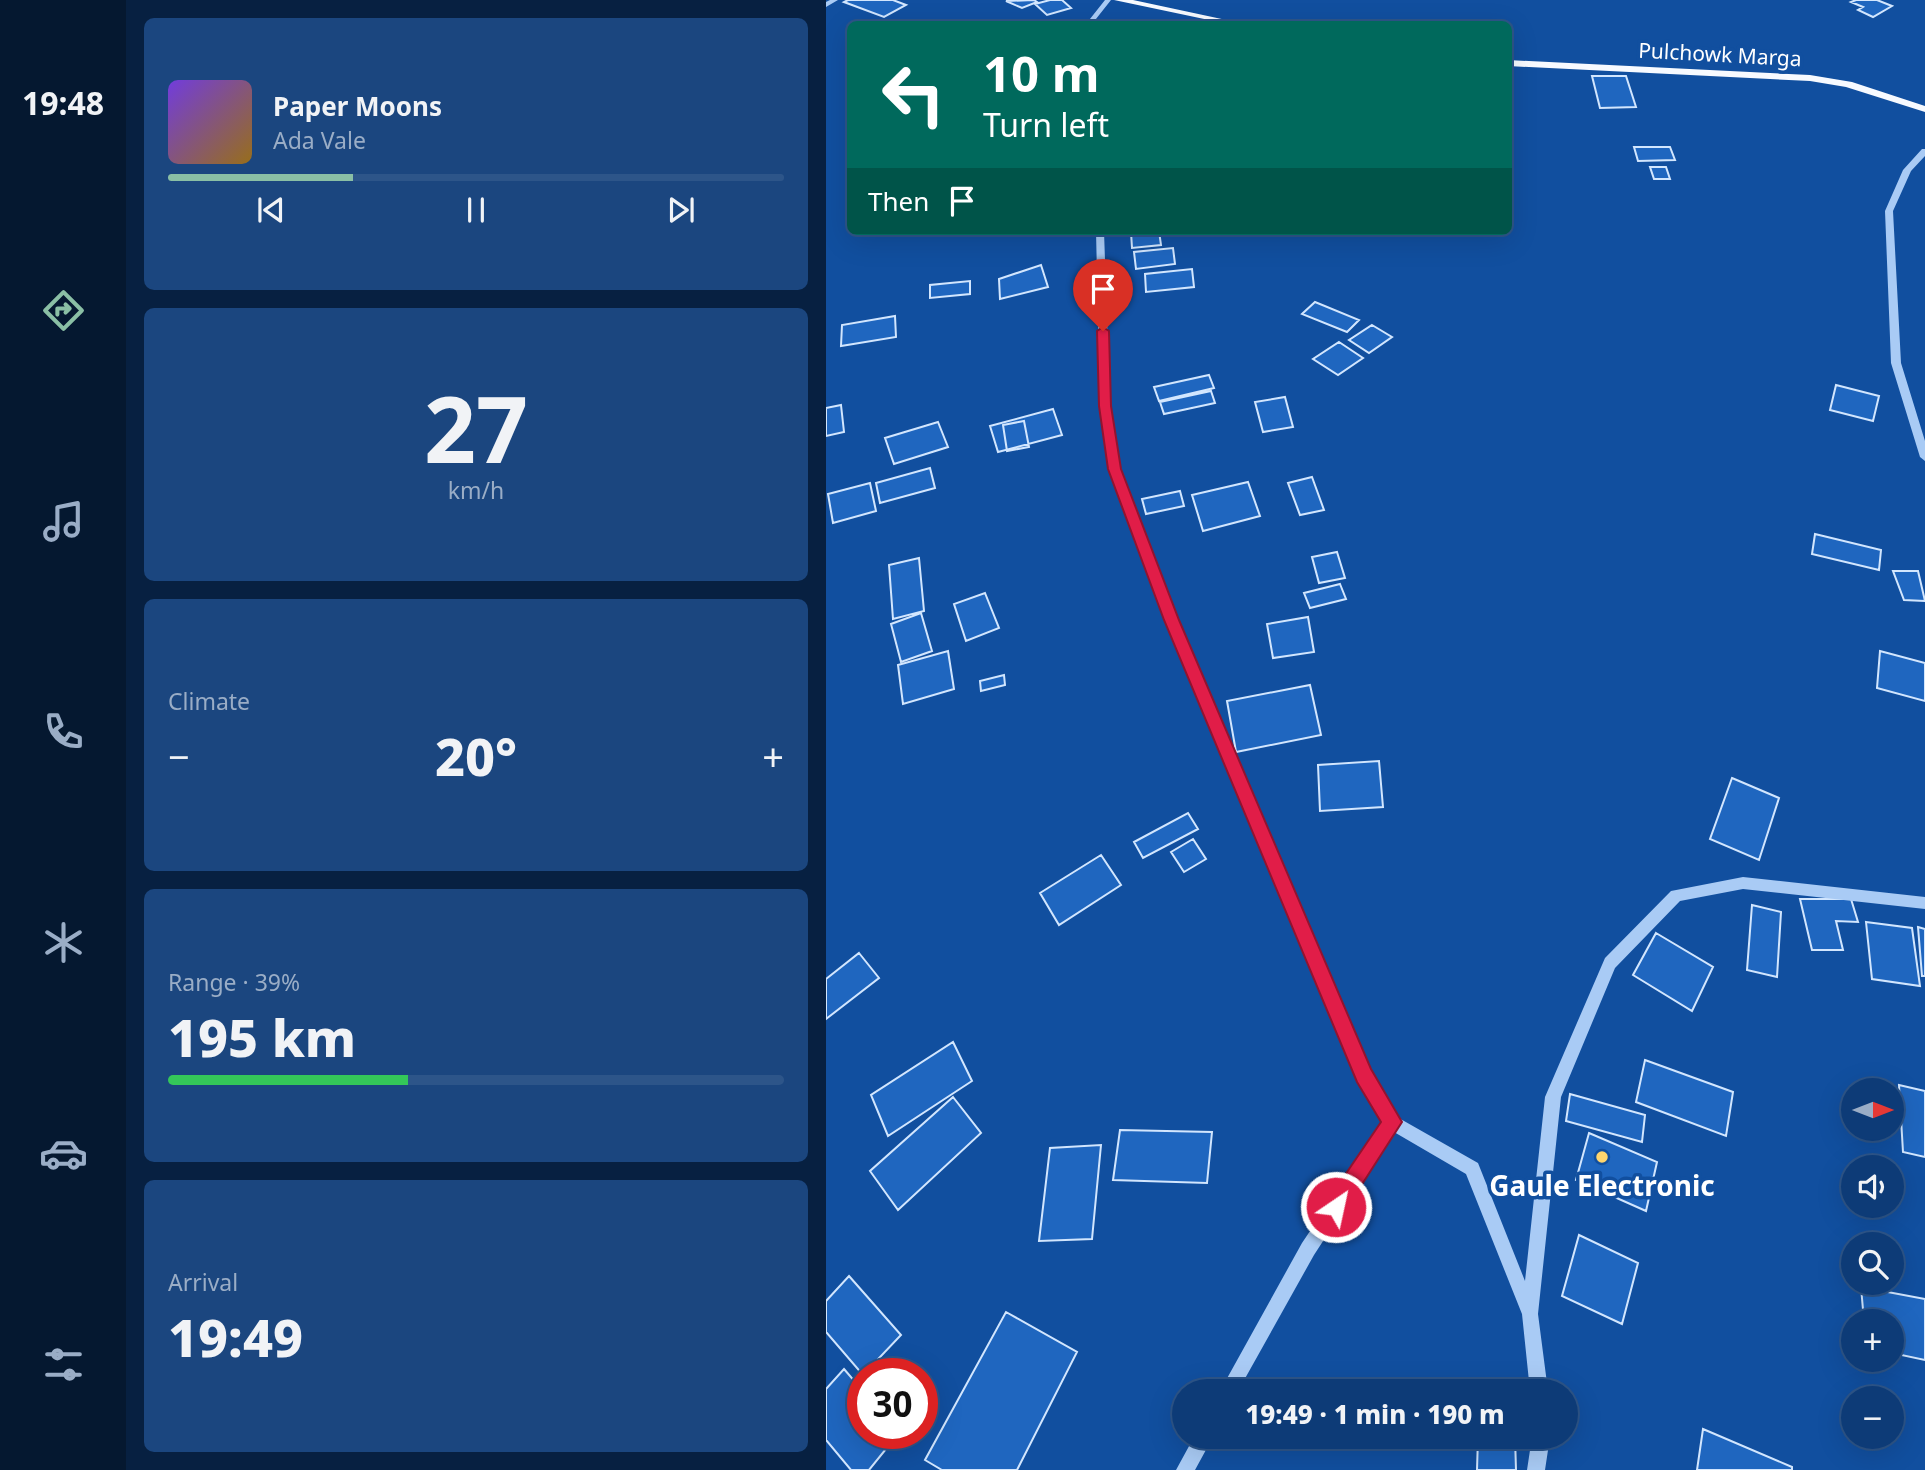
<!DOCTYPE html>
<html lang="en">
<head>
<meta charset="utf-8">
<style>
  body { margin:0; font-family:"Noto Sans",sans-serif; background:#1b467f; color:#f1f3f6; height:100vh; display:flex; flex-direction:column; font-size:26px; white-space:nowrap }
  * { box-sizing:border-box; margin:0 }
  p { font-size:23px; color:#9aadc6 }
  .icon { flex:none; width:38px; height:38px; fill:none; stroke:currentColor; stroke-width:2; stroke-linecap:round; stroke-linejoin:round }
  .map { position:relative; flex:1; overflow:hidden }
  .panel { display:flex; flex-direction:column; gap:18px; padding:18px; background:#072041; width:700px }
  .panel>* { flex:none }
  .hud { position:absolute; left:21px; top:21px; width:665px; height:214px; border-radius:10px; box-shadow:0 7px 28px #0002,0 0 0 2px #2d5589; background:#00695c; color:#fff; overflow:hidden }
  .needle { width:46px; rotate:90deg }
  .controls { position:absolute; left:1015px; top:1078px; display:grid; gap:14px }
  .controls a { display:grid; place-items:center; width:63px; height:63px; border-radius:50%; background:#0d3b77; box-shadow:0 7px 28px #0002,0 0 0 2px #2d5589; font-size:35px }
  .speed { position:absolute; left:21px; top:1358px; display:flex; gap:14px; font-size:35px; font-weight:700; text-align:center }
  .speed>* { display:grid; place-content:center; width:91px; height:91px; border-radius:50%; background:#0d3b77; box-shadow:0 7px 28px #0002,0 0 0 2px #2d5589; line-height:1 }
  .speed .limit { border:10px solid #d22; background:#fff; color:#111 }
  .pin { position:absolute; display:grid; place-items:center; width:60px; height:60px; color:#fff; margin:-72px -30px; border-radius:50% 50% 50% 0; rotate:-45deg; box-shadow:0 0 7px #0007 }
  .pin .icon { rotate:45deg }
  .me { position:absolute; width:77px; margin:-38px; rotate:34deg; stroke-linejoin:round; filter:drop-shadow(0 0 5px #0008) }
  .turn { display:flex; align-items:center; gap:24px; height:147px; padding:0 21px; font-size:32px }
  .turn .icon { width:91px; height:91px; stroke-width:2.5 }
  .turn b { display:block; font-size:49px; line-height:60px }
  .then { display:flex; align-items:center; height:66px; padding:0 21px; background:#0003; gap:14px; font-size:26px }
  .big { font-size:52px; font-weight:800; line-height:1.1 }
  .panel .tile { flex:1; display:flex; flex-direction:column; justify-content:center; gap:10px; min-width:0; padding:0 24px; border-radius:10px; background:#1b467f }
  .panel .dial { align-items:center; gap:0 }
  .dial b { font-size:91px; line-height:1 }
  .song { display:flex; align-items:center; gap:21px }
  .cover { width:84px; height:84px; border-radius:10px; background:linear-gradient(135deg,hsl(260 70% 55%),hsl(40 70% 35%)) }
  .played { height:7px; border-radius:4px; background:linear-gradient(90deg,#8abfa5 30%,#2d5589 30%) }
  .keys { display:flex; justify-content:space-around; direction:ltr }
  .heat { display:flex; justify-content:space-between; align-items:center; font-size:38px; direction:ltr }
  .charge { height:10px; border-radius:5px; background:linear-gradient(90deg,#34c759 39%,#2d5589 0) }
  .trip { position:absolute; left:346px; top:1379px; width:406px; height:70px; border-radius:35px; background:#0d3b77; box-shadow:0 7px 28px #0002,0 0 0 2px #2d5589; font-weight:800; line-height:70px; text-align:center }
  main { display:flex; flex:1; min-height:0 }
  .dock { display:flex; flex-direction:column; width:126px; justify-content:space-around; align-items:center; background:#051830; color:#9aadc6 }
  .dock .icon { width:49px; height:49px }
  .dock .on { color:#8abfa5 }
  .dock b { font-size:32px; color:#f1f3f6 }
  .map>svg:first-child { display:block }
  .building { fill:#1f66bf; stroke:#d2e6fe; stroke-width:2 }
  .lines { fill:none; stroke-linecap:round; stroke-linejoin:round }
  .minor { fill:#a9cbf5; fill-rule:evenodd }
  .major { fill:#f7faff; fill-rule:evenodd }
  .route { fill:#e11d48; stroke:#92132f; stroke-width:2 }
  .poi-dot { fill:#ffd56d; stroke:#114f9f; stroke-width:2.5 }
  .labels { text-anchor:middle; dominant-baseline:central; stroke-width:7; stroke-linejoin:round; paint-order:stroke }
  .far-street-label { font-size:21px; fill:#fff; stroke:#114f9f }
  .near-poi-label { font-size:28px; font-weight:bold; fill:#fff; stroke:#114f9f }
</style>
</head>
<body>
<main>
<nav class="dock">
<b>19:48</b>
<svg class="icon on" aria-label="directions" viewBox="0 0 24 24"><path d="M12 3l9 9-9 9-9-9zM9 14v-3h6M13 9l2 2-2 2"/></svg>
<svg class="icon" aria-label="music" viewBox="0 0 24 24"><path d="M9 18V5l10-2v13"/><circle cx="6" cy="18" r="3"/><circle cx="16" cy="16" r="3"/></svg>
<svg class="icon" aria-label="phone" viewBox="0 0 24 24"><path d="M5 4h4l2 5-3 2q2 4 5 5l2-3 5 2v4C11 20 4 13 5 4z"/></svg>
<svg class="icon" aria-label="climate" viewBox="0 0 24 24"><path d="M12 3v18M4 7l16 10M4 17L20 7"/></svg>
<svg class="icon" aria-label="car" viewBox="0 0 24 24"><path d="M5 17H2v-5l4-1 3-4h7l3 4 3 1v5h-3M9 17h6M6 11h13"/><circle cx="7" cy="17" r="2"/><circle cx="17" cy="17" r="2"/></svg>
<svg class="icon" aria-label="filters" viewBox="0 0 24 24"><path d="M4 7h16M4 17h16"/><circle cx="9" cy="7" r="2"/><circle cx="15" cy="17" r="2"/></svg>
</nav>
<section class="panel">
<div class="tile">
<div class="song"><i class="cover"></i><div><b>Paper Moons</b><p>Ada Vale</p></div></div>
<div class="played"></div>
<div class="keys"><svg class="icon" aria-label="previous" viewBox="0 0 24 24"><path d="M18 5L8 12l10 7zM5 5v14"/></svg><svg class="icon" aria-label="pause" viewBox="0 0 24 24"><path d="M8 5v14M16 5v14"/></svg><svg class="icon" aria-label="next" viewBox="0 0 24 24"><path d="M6 5l10 7-10 7zM19 5v14"/></svg></div>
</div>
<div class="tile dial"><b>27</b><p>km/h</p></div>
<div class="tile"><p>Climate</p>
<div class="heat"><a>−</a><b class="big">20°</b><a>+</a></div>
</div>
<div class="tile"><p>Range · 39%</p><b class="big">195 km</b><div class="charge"></div></div>
<div class="tile"><p>Arrival</p><b class="big">19:49</b></div>
</section>
<div class="map">
<svg width="1099" height="1470" viewBox="0 0 1099 1470">
  <rect width="100%" height="100%" fill="#114f9f"/>
  <path class="building" d="M 22,0 L 67,0 L 80,5 L 58,17 L 18,2 Z
    M 208,0 L 211,2 L 196,8 L 180,1 Z
    M 224,0 L 236,0 L 245,8 L 221,15 L 209,4 Z
    M 1030,0 L 1051,0 L 1066,6 L 1047,17 L 1032,10 L 1037,7 L 1025,2 Z
    M 766,76 L 800,76 L 810,107 L 774,108 Z
    M 808,147 L 844,147 L 849,160 L 812,161 Z
    M 824,167 L 840,167 L 844,179 L 828,179 Z
    M 333,231 L 335,245 L 306,248 L 305,232 Z
    M 347,248 L 349,264 L 310,269 L 308,252 Z
    M 215,265 L 222,287 L 174,299 L 173,279 Z
    M 366,269 L 368,287 L 320,292 L 319,274 Z
    M 144,281 L 144,294 L 104,298 L 104,285 Z
    M 489,302 L 533,320 L 521,332 L 476,314 Z
    M 69,316 L 70,337 L 15,346 L 16,325 Z
    M 546,325 L 566,337 L 543,353 L 523,340 Z
    M 513,342 L 537,358 L 512,375 L 487,359 Z
    M 383,375 L 388,388 L 333,401 L 328,387 Z
    M 1010,385 L 1053,396 L 1047,421 L 1004,410 Z
    M 385,391 L 389,403 L 338,414 L 334,402 Z
    M 459,397 L 467,427 L 437,432 L 429,402 Z
    M 15,405 L 18,432 L 0,436 L 0,408 Z
    M 227,409 L 236,435 L 172,452 L 164,426 Z
    M 198,421 L 203,447 L 181,451 L 177,425 Z
    M 112,422 L 122,447 L 68,464 L 59,438 Z
    M 104,468 L 109,488 L 54,503 L 50,483 Z
    M 486,477 L 498,510 L 474,515 L 462,483 Z
    M 422,482 L 434,516 L 377,531 L 366,495 Z
    M 44,483 L 50,511 L 7,523 L 2,494 Z
    M 354,491 L 358,506 L 320,514 L 316,499 Z
    M 989,534 L 1055,550 L 1053,570 L 986,554 Z
    M 511,552 L 519,578 L 493,583 L 486,557 Z
    M 93,558 L 98,611 L 67,619 L 63,565 Z
    M 1067,571 L 1092,571 L 1099,601 L 1078,600 Z
    M 514,584 L 520,599 L 484,608 L 478,593 Z
    M 159,593 L 173,628 L 140,641 L 128,604 Z
    M 95,613 L 106,651 L 75,662 L 65,624 Z
    M 482,617 L 488,652 L 447,658 L 441,624 Z
    M 122,651 L 128,689 L 77,704 L 72,665 Z
    M 1054,651 L 1099,663 L 1099,701 L 1051,688 Z
    M 178,675 L 179,685 L 155,691 L 154,681 Z
    M 484,685 L 495,735 L 410,752 L 401,701 Z
    M 553,761 L 557,807 L 494,811 L 492,765 Z
    M 906,778 L 953,798 L 933,860 L 884,839 Z
    M 362,813 L 372,829 L 317,858 L 308,842 Z
    M 367,839 L 380,859 L 358,872 L 345,852 Z
    M 275,855 L 295,885 L 233,925 L 214,893 Z
    M 974,899 L 1025,899 L 1032,922 L 1010,921 L 1017,950 L 986,950 Z
    M 926,905 L 955,912 L 951,977 L 921,970 Z
    M 1040,922 L 1086,928 L 1094,986 L 1046,979 Z
    M 1092,927 L 1099,929 L 1099,976 L 1096,976 Z
    M 830,933 L 887,967 L 866,1011 L 807,975 Z
    M 33,953 L 53,978 L 0,1019 L 0,979 Z
    M 127,1042 L 146,1081 L 62,1136 L 45,1095 Z
    M 819,1060 L 907,1092 L 900,1136 L 810,1102 Z
    M 1073,1085 L 1099,1091 L 1099,1157 L 1077,1152 Z
    M 744,1094 L 819,1115 L 816,1142 L 740,1121 Z
    M 127,1097 L 155,1133 L 72,1210 L 44,1171 Z
    M 294,1130 L 386,1132 L 381,1183 L 287,1180 Z
    M 763,1133 L 831,1162 L 820,1211 L 750,1180 Z
    M 275,1145 L 266,1239 L 213,1241 L 224,1148 Z
    M 753,1235 L 812,1263 L 796,1324 L 736,1296 Z
    M 23,1276 L 75,1335 L 37,1375 L 0,1332 L 0,1301 Z
    M 1035,1287 L 1099,1299 L 1099,1360 L 1066,1353 L 1066,1321 L 1038,1321 Z
    M 180,1312 L 251,1352 L 191,1470 L 116,1470 L 99,1460 Z
    M 18,1369 L 37,1391 L 37,1433 L 73,1433 L 43,1470 L 25,1470 L 0,1440 L 0,1389 Z
    M 877,1429 L 966,1467 L 966,1470 L 871,1470 Z
    M 652,1437 L 689,1437 L 690,1470 L 651,1470 Z"/>
  <g class="lines">
    <path class="minor" d="M 4,0 L 12,0 L 0,7 L 0,2 Z
      M 279,0 L 285,0 L 266,24 L 260,24 Z
      M 1096,149 L 1099,149 L 1099,156 L 1085,171 L 1067,211 L 1075,363 L 1099,441 L 1099,461 L 1094,457 L 1065,363 L 1059,211 L 1077,170 Z
      M 270,231 L 278,231 L 284,406 L 294,469 L 352,620 L 543,1070 L 571,1117 L 652,1163 L 699,1281 L 719,1097 L 779,958 L 845,891 L 917,877 L 1099,897 L 1099,909 L 917,889 L 854,901 L 789,968 L 735,1097 L 712,1314 L 722,1391 L 704,1391 L 696,1314 L 640,1174 L 568,1132 L 488,1255 L 412,1391 L 394,1391 L 476,1243 L 557,1122 L 533,1080 L 340,620 L 284,469 L 274,406 Z
      M 368,1437 L 387,1437 L 369,1470 L 350,1470 Z
      M 706,1437 L 724,1437 L 719,1470 L 701,1470 Z"/>
    <path class="major" d="M 288,0 L 307,0 L 419,24 L 402,24 Z
      M 682,60 L 984,75 L 1026,82 L 1099,106 L 1099,112 L 1020,87 L 984,81 L 682,66 Z"/>
  </g>
  <path class="route" d="M 277,327 L 283,331 L 285,406 L 295,469 L 353,620 L 545,1069 L 576,1122 L 517,1214 L 510,1217 L 502,1214 L 499,1207 L 502,1200 L 555,1122 L 531,1082 L 338,620 L 282,469 L 273,406 L 271,331 Z"/>
  <circle class="poi-dot" cx="776" cy="1157" r="7"/>
  <g class="labels">
    <g class="far-street-label">
      <text transform="translate(894 54) rotate(3)">Pulchowk Marga</text>
    </g>
    <g class="near-poi-label">
      <text x="776" y="1185">Gaule Electronic</text>
    </g>
  </g>
</svg>
<div class="controls">
<a><svg class="needle" viewBox="-14 -14 28 28"><path d="M0-13l5 13h-10z" fill="#e53935"/><path d="M0 13l5-13h-10z" fill="#9aadc6"/></svg></a>
<a><svg class="icon" aria-label="sound" viewBox="0 0 24 24"><path d="M4 9h4l5-4v14l-5-4H4zM17 9q2 3 0 6"/></svg></a>
<a><svg class="icon" aria-label="search" viewBox="0 0 24 24"><circle cx="10" cy="10" r="6"/><path d="M15 15l6 6"/></svg></a>
<a>+</a>
<a>−</a>
</div>
<div class="speed"><div class="limit">30</div></div>
<div class="pin" style="left:277px;top:331px;background:#d93025"><svg class="icon" aria-label="arrive" viewBox="0 0 24 24"><path d="M6 21V4h12l-3 4 3 4H6"/></svg></div>
<svg class="me" style="left:510px;top:1207px" viewBox="-20 -20 40 40"><circle r="17" fill="#e11d48" stroke="#fff" stroke-width="3"/><path d="M0-11L8 9 0 5-8 9z" fill="#fff"/></svg>
<div class="trip">19:49 · 1 min · 190 m</div>
<div class="hud">
<div class="turn"><svg class="icon" aria-label="left" viewBox="0 0 24 24"><path d="M17 20v-9H6M10 6l-5 5 5 5"/></svg><div><b>10 m</b>Turn left</div></div>
<div class="then">Then<svg class="icon" aria-label="arrive" viewBox="0 0 24 24"><path d="M6 21V4h12l-3 4 3 4H6"/></svg></div>
</div>
</div>
</main>
</body>
</html>
